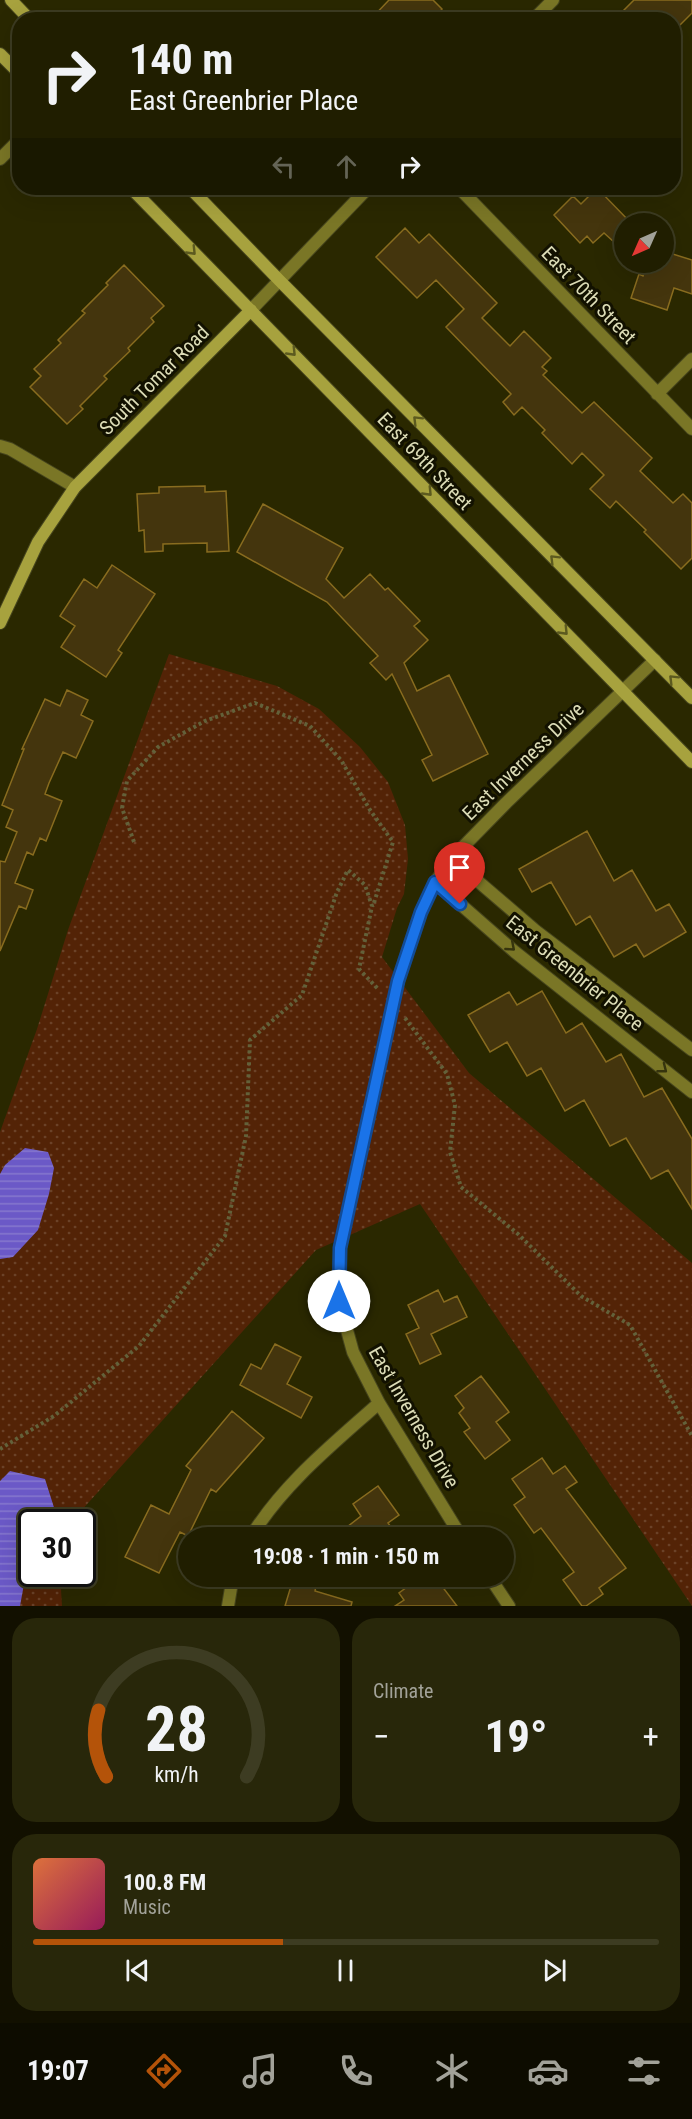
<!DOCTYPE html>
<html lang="en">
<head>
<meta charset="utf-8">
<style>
  body { margin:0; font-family:"Roboto Condensed",sans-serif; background:#28270a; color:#f1f3f6; height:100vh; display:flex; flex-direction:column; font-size:22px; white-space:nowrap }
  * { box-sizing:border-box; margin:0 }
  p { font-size:20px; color:#a2a299 }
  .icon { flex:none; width:33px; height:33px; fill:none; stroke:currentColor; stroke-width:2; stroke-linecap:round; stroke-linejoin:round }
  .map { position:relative; height:1606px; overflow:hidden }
  .drawer { display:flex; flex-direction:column; gap:12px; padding:12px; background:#121000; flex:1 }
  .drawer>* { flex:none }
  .banner { position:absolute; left:12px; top:12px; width:669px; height:183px; border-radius:24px; box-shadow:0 6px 24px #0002,0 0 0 2px #3d3c22; background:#201e00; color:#f1f3f6; overflow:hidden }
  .needle { width:39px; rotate:225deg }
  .controls { position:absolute; left:614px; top:213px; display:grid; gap:12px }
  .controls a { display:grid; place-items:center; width:60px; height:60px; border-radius:50%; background:#201e00; box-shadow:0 6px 24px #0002,0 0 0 2px #3d3c22; font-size:30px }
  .speed { position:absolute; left:18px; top:1509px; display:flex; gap:12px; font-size:30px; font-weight:700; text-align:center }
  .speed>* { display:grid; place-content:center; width:78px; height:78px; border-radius:50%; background:#201e00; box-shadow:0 6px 24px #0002,0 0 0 2px #3d3c22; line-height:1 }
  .speed .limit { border:3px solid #111; border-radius:9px; background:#fff; color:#111 }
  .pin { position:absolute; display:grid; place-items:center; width:51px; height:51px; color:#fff; margin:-62px -26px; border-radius:50% 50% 50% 0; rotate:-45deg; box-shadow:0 0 6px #0007 }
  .pin .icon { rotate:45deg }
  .me { position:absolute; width:66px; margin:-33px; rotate:0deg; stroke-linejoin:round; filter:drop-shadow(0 0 4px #0008) }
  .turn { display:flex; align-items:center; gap:21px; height:126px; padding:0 18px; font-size:27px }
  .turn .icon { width:78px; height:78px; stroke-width:2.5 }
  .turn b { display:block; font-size:42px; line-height:51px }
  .lanes { display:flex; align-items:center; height:57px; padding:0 18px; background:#0003; justify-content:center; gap:30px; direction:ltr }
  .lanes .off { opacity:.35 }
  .big { font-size:45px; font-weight:700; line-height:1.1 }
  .drawer .widget { flex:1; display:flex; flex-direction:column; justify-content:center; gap:9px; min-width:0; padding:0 21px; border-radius:24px; background:#28270a }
  .drawer .dial { align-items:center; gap:0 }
  .dial svg { height:156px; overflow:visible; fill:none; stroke:#3d3c22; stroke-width:7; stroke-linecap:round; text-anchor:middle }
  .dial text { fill:#f1f3f6; stroke:none }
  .song { display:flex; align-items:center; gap:18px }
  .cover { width:72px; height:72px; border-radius:9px; background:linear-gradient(135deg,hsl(20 70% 55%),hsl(330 70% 35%)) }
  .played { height:6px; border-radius:3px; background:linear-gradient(90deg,#b45309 40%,#3d3c22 40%) }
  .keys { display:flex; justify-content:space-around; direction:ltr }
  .heat { display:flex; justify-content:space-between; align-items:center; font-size:33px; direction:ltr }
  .drawer .tiles { flex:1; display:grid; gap:12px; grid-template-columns:1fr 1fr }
  .widget:last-child { grid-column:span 2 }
  .trip { position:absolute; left:178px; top:1527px; width:336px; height:60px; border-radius:30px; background:#201e00; box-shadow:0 6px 24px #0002,0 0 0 2px #3d3c22; font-weight:700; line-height:60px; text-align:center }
  .dock { display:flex; height:96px; justify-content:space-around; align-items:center; background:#0d0c00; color:#a2a299 }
  .dock .icon { width:42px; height:42px }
  .dock .on { color:#b45309 }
  .dock b { font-size:27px; color:#f1f3f6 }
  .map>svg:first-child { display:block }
  .grass { fill:url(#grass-dots) }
  .water { fill:url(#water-rules) }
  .building { fill:#44350d; stroke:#896c1f; stroke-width:1.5 }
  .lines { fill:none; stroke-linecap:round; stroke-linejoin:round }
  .lane-casing { stroke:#46451d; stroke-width:14 }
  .street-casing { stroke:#46451d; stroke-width:14 }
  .secondary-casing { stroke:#46451d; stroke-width:14 }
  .path { stroke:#63613a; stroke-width:4; stroke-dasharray:3 3; stroke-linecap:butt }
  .lane { stroke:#7a7626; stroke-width:12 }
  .street { stroke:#7a7626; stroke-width:12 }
  .secondary { stroke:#a7a23e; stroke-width:12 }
  .oneway { stroke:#5c5a1f }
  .oneway2 { stroke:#36340d }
  .route-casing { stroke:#114b97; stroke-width:15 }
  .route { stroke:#1a73e8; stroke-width:10 }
  .labels { text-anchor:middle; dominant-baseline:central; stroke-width:6; stroke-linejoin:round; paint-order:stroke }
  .street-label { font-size:20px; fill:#dcdcb6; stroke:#121100 }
</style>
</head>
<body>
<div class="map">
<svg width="692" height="1606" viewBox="0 0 692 1606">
  <defs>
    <pattern id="grass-dots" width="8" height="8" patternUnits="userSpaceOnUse" patternTransform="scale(1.5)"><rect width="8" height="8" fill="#532306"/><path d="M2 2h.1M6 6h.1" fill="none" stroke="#6b4228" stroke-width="1.8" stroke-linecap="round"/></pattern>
    <pattern id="water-rules" width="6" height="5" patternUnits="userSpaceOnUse" patternTransform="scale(1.5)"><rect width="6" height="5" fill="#6b59c7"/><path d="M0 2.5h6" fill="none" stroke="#8678ce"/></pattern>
  </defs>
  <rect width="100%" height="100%" fill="#2a2800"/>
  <path class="grass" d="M 169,654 L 277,686 L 319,709 L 360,747 L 388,782 L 405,825 L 408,859 L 404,894 L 397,908 L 382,957 L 469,1073 L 692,1263 L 692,1606 L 420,1204 L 316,1250 L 71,1522 L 32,1522 L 32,1574 L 48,1574 L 61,1589 L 62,1606 L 0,1606 L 0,1132 L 37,1029 L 68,930 Z"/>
  <path class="water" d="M 25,1148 L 48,1152 L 54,1168 L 49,1194 L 38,1230 L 13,1257 L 0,1259 L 0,1174 L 5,1165 Z
    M 10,1471 L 45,1479 L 57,1517 L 53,1522 L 32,1522 L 31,1553 L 29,1557 L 20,1606 L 0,1606 L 0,1481 Z"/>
  <path class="building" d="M 389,0 L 433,0 L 442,9 L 432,20 L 370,20 Z
    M 634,0 L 692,0 L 692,13 L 674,31 L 674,20 L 634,20 L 624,10 Z
    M 597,188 L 632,224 L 624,224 L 624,232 L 614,242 L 604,233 L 593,243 L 587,236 L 580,243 L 554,215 L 573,196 L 581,204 Z
    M 405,228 L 419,243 L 429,234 L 497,303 L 482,318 L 510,346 L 524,331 L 551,358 L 542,367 L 547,371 L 543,375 L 582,413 L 594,402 L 652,458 L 640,471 L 673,503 L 683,494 L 692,503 L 692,558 L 681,569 L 644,532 L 646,530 L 616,501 L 610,508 L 590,489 L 604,475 L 582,453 L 572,464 L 542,433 L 545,430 L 522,407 L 514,415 L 503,402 L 511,394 L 446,327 L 464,309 L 436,280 L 417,298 L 376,257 Z
    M 663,251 L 692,260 L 692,294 L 674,288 L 667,310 L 631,298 L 639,274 L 643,276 L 647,262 L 663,262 Z
    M 124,265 L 164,306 L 151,318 L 154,322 L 128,348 L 130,351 L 104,376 L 107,379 L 80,406 L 83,409 L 67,424 L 30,387 L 41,376 L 34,369 L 61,343 L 58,340 L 85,313 L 82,311 L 108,285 L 106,283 Z
    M 205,486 L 205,492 L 226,491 L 229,551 L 207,552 L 207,543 L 163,544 L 163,551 L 145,552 L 144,530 L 139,531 L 137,494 L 159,493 L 159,487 Z
    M 263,504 L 343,548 L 326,579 L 344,598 L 370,574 L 385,590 L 388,588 L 420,621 L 414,626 L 428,640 L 404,663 L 417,691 L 449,675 L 488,754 L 433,781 L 422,760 L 432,755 L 392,674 L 386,680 L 370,663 L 378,656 L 327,602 L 237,552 Z
    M 112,565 L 155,594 L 118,650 L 122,653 L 106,677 L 61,647 L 75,626 L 60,616 L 84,579 L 97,588 Z
    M 67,690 L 88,700 L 81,715 L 93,721 L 76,758 L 63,752 L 49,783 L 45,794 L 62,801 L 46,841 L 40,838 L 33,855 L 27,852 L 15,883 L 33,890 L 26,909 L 19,906 L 0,951 L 0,861 L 5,862 L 17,832 L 6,827 L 13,810 L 2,805 L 24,749 L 22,749 L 45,699 L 60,706 Z
    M 587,831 L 614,881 L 632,870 L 656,911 L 669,904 L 686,932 L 644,957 L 636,944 L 614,957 L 590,916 L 576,925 L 551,882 L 532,892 L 519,869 Z
    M 542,991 L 566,1033 L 582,1023 L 606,1062 L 621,1054 L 644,1097 L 662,1088 L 692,1139 L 692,1209 L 668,1170 L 651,1179 L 626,1138 L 610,1146 L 584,1100 L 565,1111 L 541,1068 L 527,1076 L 507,1042 L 490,1052 L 468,1015 L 509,992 L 517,1005 Z
    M 438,1290 L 444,1302 L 457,1296 L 467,1317 L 431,1334 L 441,1354 L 420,1364 L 406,1334 L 419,1328 L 408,1305 Z
    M 275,1344 L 301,1357 L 287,1384 L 312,1397 L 301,1418 L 240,1385 L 251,1364 L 261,1369 Z
    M 481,1376 L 509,1412 L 496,1422 L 510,1440 L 485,1459 L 464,1432 L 470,1428 L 459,1413 L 464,1408 L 455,1396 Z
    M 232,1411 L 264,1438 L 216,1492 L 211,1489 L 188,1536 L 180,1532 L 159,1573 L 125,1557 L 151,1505 L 169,1514 L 191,1470 L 186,1466 Z
    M 542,1458 L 553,1474 L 565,1466 L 577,1482 L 566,1489 L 626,1568 L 599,1588 L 603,1594 L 586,1606 L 582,1606 L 563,1580 L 574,1572 L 541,1528 L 534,1533 L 514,1505 L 525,1497 L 512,1479 Z
    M 378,1486 L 399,1515 L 388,1523 L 399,1538 L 355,1538 L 347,1527 L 361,1516 L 353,1504 Z
    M 294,1576 L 303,1576 L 317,1581 L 315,1591 L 352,1602 L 351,1606 L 285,1606 Z
    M 435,1577 L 457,1606 L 395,1606 L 404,1600 L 399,1593 L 414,1582 L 419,1588 Z"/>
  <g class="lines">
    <g class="lane-casing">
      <path id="lane" d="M 0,159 L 20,139"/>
    </g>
    <g class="street-casing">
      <path id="street" d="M 533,20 L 553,0
        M 459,188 L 692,429
        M 251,310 L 368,188
        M 657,394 L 692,359
        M 0,446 L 10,449 L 75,487
        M 452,859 L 536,931 L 692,1050
        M 435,882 L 515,952 L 692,1092
        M 250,1538 C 283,1484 332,1445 379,1403
        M 462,1538 L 379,1403 L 353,1352 L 339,1301 L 340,1248 L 398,981 L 421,912 L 435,882 L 456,854 L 506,803 L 655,660
        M 489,1576 L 509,1606
        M 228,1606 L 233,1576"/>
    </g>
    <g class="secondary-casing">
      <path id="secondary" d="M 11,0 L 30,20
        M 0,54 L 20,74
        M 131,188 L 692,762
        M 190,188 L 279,280 L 692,698
        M 0,623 L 38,542 L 75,487 L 251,310"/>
    </g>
    <path class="path" d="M 134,842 L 122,808 L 127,781 L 158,747 L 205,721 L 255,703 L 310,726 L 341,760 L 370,810 L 393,842 L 373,906
      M 405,1018 L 447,1074 L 455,1105 L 450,1152 L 461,1187 L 518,1234 L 581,1296 L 630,1325 L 692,1436
      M 0,1449 L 54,1416 L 139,1346 L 225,1236 L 246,1136 L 250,1040 L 302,995 L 337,892 L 348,870 L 365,885 L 372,906 L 359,969 L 379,990"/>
    <use href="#lane" class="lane"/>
    <use href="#street" class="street"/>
    <use href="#secondary" class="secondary"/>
  </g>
  <defs><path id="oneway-chevron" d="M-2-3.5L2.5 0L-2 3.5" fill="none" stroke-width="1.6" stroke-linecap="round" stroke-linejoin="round" transform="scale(1.5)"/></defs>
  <g class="oneway">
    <use href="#oneway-chevron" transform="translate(192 251) rotate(46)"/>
    <use href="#oneway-chevron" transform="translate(292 352) rotate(46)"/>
    <use href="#oneway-chevron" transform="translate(417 420) rotate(-135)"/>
    <use href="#oneway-chevron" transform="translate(428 492) rotate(46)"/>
    <use href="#oneway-chevron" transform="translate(554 559) rotate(-135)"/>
    <use href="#oneway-chevron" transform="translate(564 631) rotate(46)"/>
    <use href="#oneway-chevron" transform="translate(673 679) rotate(-135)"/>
  </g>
  <g class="oneway2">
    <use href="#oneway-chevron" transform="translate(511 947) rotate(41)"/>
    <use href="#oneway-chevron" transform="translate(663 1069) rotate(38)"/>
  </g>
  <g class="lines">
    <g class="route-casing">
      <path id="route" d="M 339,1301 L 340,1248 L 398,981 L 421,912 L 435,882 L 460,904"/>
    </g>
    <use href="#route" class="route"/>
  </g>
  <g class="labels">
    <g class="street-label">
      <text transform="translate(589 295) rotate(46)">East 70th Street</text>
      <text transform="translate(154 380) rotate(-45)">South Tomar Road</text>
      <text transform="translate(425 461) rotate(46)">East 69th Street</text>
      <text transform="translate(523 761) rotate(-44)">East Inverness Drive</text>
      <text transform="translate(575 973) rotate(39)">East Greenbrier Place</text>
      <text transform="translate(414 1417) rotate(60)">East Inverness Drive</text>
    </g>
  </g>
</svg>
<div class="controls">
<a><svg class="needle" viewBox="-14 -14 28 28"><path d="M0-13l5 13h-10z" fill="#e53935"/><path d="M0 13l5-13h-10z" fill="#a2a299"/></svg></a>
</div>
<div class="speed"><div class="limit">30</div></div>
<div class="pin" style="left:460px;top:904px;background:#d93025"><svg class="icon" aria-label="arrive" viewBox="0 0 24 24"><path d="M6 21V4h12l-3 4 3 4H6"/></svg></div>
<svg class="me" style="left:339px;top:1301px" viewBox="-20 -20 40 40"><circle r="19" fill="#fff"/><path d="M0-13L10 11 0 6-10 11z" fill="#1a73e8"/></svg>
<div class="trip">19:08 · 1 min · 150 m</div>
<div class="banner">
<div class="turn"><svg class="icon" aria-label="right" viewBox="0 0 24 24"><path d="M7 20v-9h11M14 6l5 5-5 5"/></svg><div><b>140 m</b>East Greenbrier Place</div></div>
<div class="lanes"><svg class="icon off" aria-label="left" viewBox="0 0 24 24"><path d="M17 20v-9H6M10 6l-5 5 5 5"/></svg><svg class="icon off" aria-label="ahead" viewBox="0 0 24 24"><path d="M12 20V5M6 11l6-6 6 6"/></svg><svg class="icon" aria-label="right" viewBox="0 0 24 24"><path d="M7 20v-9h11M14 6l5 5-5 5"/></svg></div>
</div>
</div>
<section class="drawer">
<div class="tiles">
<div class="widget dial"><svg viewBox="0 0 100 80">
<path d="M14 69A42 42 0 1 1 86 69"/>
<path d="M14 69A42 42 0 0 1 10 35" stroke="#b45309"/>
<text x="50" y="56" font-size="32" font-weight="700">28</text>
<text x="50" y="72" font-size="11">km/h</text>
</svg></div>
<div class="widget"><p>Climate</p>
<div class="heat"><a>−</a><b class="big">19°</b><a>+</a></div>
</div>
<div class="widget">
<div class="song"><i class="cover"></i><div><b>100.8 FM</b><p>Music</p></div></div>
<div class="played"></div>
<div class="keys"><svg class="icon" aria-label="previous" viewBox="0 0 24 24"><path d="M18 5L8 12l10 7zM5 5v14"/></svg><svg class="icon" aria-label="pause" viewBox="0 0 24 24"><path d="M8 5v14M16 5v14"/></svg><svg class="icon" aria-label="next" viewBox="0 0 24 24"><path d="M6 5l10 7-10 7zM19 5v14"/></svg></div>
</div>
</div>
</section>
<nav class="dock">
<b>19:07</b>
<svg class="icon on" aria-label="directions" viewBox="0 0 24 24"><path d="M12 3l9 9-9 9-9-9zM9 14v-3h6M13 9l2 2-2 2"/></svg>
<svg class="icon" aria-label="music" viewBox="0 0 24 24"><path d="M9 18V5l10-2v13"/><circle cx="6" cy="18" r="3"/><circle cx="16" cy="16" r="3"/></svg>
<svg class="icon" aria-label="phone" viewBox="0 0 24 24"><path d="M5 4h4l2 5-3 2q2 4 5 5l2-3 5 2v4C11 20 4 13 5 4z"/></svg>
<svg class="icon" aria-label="climate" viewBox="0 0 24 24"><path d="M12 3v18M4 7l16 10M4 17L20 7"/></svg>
<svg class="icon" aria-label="car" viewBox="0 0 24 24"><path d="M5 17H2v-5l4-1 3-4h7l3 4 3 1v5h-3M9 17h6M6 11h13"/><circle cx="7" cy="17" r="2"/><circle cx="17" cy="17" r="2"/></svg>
<svg class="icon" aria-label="filters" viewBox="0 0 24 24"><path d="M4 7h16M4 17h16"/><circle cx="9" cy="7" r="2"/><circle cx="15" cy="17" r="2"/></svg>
</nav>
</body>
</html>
